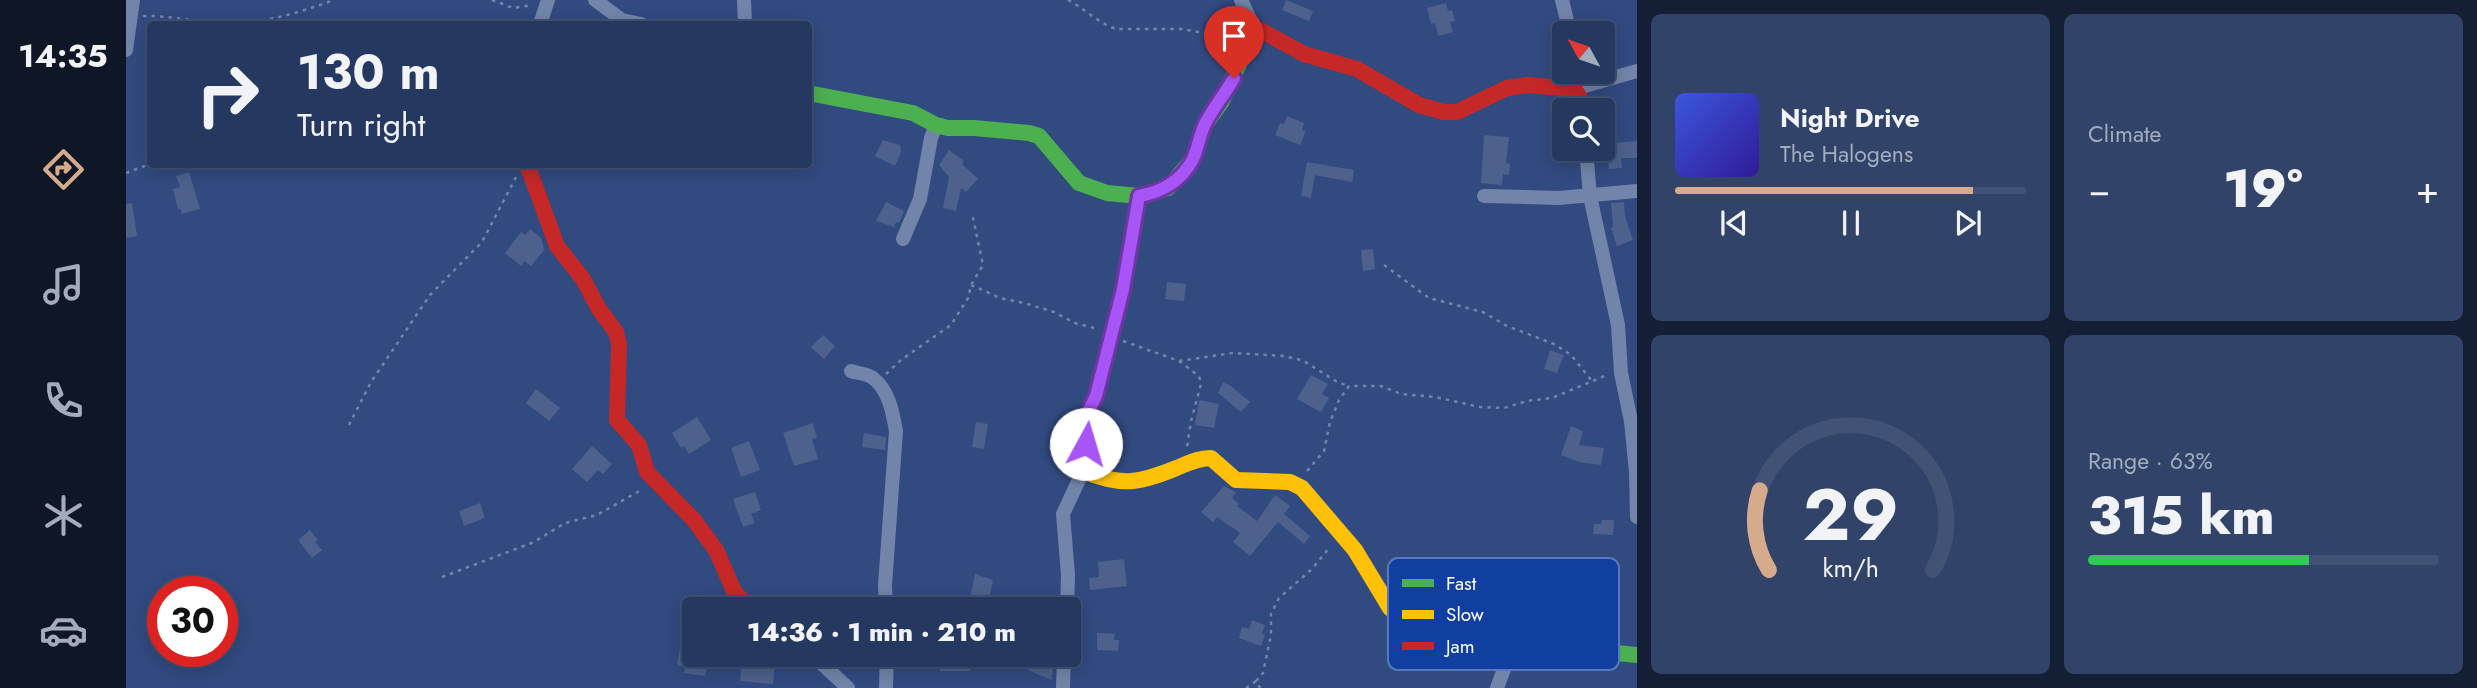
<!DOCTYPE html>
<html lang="en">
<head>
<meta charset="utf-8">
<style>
  body { margin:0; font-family:Jost,sans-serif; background:#314369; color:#f1f3f6; height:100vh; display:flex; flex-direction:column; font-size:26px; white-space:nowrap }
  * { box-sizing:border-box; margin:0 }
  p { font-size:23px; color:#a3acbd }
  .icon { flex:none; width:38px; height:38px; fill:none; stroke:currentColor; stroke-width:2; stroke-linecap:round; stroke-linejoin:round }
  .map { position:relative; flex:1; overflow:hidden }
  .panel { display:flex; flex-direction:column; gap:14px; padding:14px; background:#141f35; width:840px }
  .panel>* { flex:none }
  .hud { position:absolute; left:21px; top:21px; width:665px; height:147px; border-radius:7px; box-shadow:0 4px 18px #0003,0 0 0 2px #425275; background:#253860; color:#f1f3f6; overflow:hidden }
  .needle { width:46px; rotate:310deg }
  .fabs { position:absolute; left:1426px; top:21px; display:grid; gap:14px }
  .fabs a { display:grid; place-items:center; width:63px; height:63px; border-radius:7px; background:#253860; box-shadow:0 4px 18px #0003,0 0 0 2px #425275; font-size:35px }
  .speed { position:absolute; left:21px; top:576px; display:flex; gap:14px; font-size:35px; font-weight:700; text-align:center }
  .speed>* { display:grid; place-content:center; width:91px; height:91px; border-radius:50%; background:#253860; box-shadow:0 4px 18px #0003,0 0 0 2px #425275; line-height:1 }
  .speed .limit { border:10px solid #d22; background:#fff; color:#111 }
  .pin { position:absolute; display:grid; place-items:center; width:60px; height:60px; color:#fff; margin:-72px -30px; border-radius:50% 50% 50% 0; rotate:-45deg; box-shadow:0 0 7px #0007 }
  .pin .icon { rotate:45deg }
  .me { position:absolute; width:77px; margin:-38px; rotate:6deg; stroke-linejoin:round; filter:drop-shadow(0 0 5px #0008) }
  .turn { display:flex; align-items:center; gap:24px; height:147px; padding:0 35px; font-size:32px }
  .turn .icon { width:91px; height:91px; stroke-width:2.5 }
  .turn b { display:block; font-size:49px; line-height:60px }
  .big { font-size:52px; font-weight:800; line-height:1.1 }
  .panel .card { flex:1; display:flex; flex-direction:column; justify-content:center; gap:10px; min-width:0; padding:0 24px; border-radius:10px; background:#314369 }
  .panel .dial { align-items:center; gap:0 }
  .dial svg { height:182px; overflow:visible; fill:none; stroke:#425275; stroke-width:7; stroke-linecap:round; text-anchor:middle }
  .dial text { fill:#f1f3f6; stroke:none }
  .song { display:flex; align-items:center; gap:21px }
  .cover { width:84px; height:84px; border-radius:10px; background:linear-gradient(135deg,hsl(230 70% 55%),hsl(250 70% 35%)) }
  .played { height:7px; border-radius:4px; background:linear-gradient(90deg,#d6ab8b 85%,#425275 85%) }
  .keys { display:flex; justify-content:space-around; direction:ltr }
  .heat { display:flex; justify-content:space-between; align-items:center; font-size:38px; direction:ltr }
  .charge { height:10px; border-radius:5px; background:linear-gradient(90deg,#34c759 63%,#425275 0) }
  .panel .tiles { flex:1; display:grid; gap:14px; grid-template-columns:repeat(2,1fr) }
  .trip { position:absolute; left:556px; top:597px; width:399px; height:70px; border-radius:7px; background:#253860; box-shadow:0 4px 18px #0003,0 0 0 2px #425275; font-weight:800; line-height:70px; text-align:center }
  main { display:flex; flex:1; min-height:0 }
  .dock { display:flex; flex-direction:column; width:126px; justify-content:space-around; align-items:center; background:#0f1626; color:#a3acbd }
  .dock .icon { width:49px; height:49px }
  .dock .on { color:#d6ab8b }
  .dock b { font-size:32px; color:#f1f3f6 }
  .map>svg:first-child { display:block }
  .building { fill:#4d618c }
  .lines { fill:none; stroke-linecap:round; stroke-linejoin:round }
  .path { stroke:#7284a9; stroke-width:2.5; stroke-dasharray:3.5 5; stroke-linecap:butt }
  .street { stroke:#7284a9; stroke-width:14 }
  .fast { stroke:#4caf50; stroke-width:16 }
  .slow { stroke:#ffc107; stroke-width:16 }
  .jam { stroke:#c62828; stroke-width:16 }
  .route-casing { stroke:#6d37a1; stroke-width:18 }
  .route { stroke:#a855f7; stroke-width:12 }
  .key { fill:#103ea1; stroke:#5878bd; stroke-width:2 }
  .key-label { font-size:19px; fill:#fff }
</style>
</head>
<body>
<main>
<nav class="dock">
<b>14:35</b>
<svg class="icon on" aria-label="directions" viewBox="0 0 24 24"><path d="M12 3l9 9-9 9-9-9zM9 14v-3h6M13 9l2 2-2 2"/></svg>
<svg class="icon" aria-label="music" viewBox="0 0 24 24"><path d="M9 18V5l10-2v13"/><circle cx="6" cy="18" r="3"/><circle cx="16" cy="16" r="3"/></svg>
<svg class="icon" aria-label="phone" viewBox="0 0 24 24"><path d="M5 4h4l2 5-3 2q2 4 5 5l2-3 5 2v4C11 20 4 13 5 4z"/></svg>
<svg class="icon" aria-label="climate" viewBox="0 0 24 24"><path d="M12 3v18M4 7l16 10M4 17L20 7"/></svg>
<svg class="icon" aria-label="car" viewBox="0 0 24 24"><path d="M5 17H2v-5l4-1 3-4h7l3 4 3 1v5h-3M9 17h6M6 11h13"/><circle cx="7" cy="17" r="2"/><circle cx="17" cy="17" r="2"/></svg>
</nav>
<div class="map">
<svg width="1511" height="688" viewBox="0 0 1511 688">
  <rect width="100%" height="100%" fill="#314a80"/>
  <path class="building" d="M 1160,0 L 1187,11 L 1183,21 L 1156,10 Z
    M 1320,3 L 1322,11 L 1326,10 L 1329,21 L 1324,22 L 1327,32 L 1312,36 L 1309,23 L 1305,24 L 1301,8 Z
    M 1161,116 L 1178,123 L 1176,130 L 1180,131 L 1174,145 L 1149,135 L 1154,123 L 1158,124 Z
    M 1358,135 L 1383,137 L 1380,163 L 1384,164 L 1383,175 L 1377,174 L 1376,185 L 1355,183 Z
    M 757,140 L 774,145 L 775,152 L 769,166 L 749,156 Z
    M 1511,141 L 1511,158 L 1495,158 L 1496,168 L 1483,169 L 1482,156 L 1487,156 L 1486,143 Z
    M 823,150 L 838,161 L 836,164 L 852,179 L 840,192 L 835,188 L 830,211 L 817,208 L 823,177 L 813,165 Z
    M 1181,162 L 1228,170 L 1226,182 L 1189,175 L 1185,198 L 1175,196 Z
    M 63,172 L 74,209 L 56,214 L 55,209 L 52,209 L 47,189 L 54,187 L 50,176 Z
    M 760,202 L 778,211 L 773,223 L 770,222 L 768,227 L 750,221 Z
    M 1498,202 L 1499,216 L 1507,240 L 1491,246 L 1485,228 L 1487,227 L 1485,203 Z
    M 6,203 L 11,236 L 0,238 L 0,204 Z
    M 404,229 L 415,238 L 418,250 L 405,266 L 398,261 L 395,266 L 379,253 L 395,232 L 399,235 Z
    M 1247,249 L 1249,269 L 1237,271 L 1235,250 Z
    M 1041,282 L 1060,284 L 1058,301 L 1039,299 Z
    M 697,335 L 709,346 L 698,359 L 685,347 Z
    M 1424,350 L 1438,355 L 1431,373 L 1418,369 Z
    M 1185,375 L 1202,384 L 1196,394 L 1203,398 L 1195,412 L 1171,399 Z
    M 1097,382 L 1105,386 L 1124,402 L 1115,412 L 1092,393 Z
    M 410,389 L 434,408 L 423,421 L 400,403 Z
    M 1073,400 L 1093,404 L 1088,428 L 1069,425 Z
    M 571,417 L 585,440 L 563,454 L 558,446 L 555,448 L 546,433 Z
    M 850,422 L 862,424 L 858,449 L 846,447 Z
    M 687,423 L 691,438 L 686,439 L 692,459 L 668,466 L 657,433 Z
    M 1445,426 L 1457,431 L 1453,445 L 1478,448 L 1475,465 L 1453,462 L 1435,455 Z
    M 738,433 L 760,437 L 759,450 L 736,447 Z
    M 623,441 L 634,470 L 615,477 L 605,448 Z
    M 466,446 L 486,464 L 477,474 L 472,470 L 461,482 L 446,469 Z
    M 1098,486 L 1110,492 L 1106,498 L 1113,504 L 1111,506 L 1131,521 L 1149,495 L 1164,506 L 1158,514 L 1184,536 L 1178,544 L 1152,522 L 1124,556 L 1107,542 L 1114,533 L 1091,517 L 1087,522 L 1075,512 Z
    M 629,492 L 635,510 L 625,514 L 629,523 L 617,527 L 607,499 Z
    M 354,503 L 359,518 L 338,526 L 333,511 Z
    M 1476,520 L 1488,520 L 1487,535 L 1467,534 L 1468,524 L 1475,524 Z
    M 184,530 L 192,540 L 189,542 L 196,550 L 186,558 L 172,540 Z
    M 998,559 L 1001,586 L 964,590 L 963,578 L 973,577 L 972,562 Z
    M 849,574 L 867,580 L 863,600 L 844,599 Z
    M 1126,620 L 1139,625 L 1136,634 L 1139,635 L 1135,646 L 1113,638 L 1116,627 L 1123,629 Z
    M 971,633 L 989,634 L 988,640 L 993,640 L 992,651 L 971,650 Z
    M 555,642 L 569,644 L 569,654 L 578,654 L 577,656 L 583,657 L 579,676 L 558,673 L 560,667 L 551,665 Z
    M 814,654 L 843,654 L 844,671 L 814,671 Z
    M 884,654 L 928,654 L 926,680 L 904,671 Z
    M 616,658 L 649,661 L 647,684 L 614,681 Z"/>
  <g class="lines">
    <path class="path" d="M 366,0 L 387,8 L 406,5
      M 942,0 C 958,8 977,27 992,29 L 1055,29 L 1079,33 L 1085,32 L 1105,11
      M 17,16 C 44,15 71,23 98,23 C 137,24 172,13 208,0
      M 0,173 L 24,164
      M 1258,265 L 1303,298 L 1357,312 L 1381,326 L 1428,344 L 1445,355 L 1466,381
      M 845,285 L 874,298 L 898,303 L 928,312 L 949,323 L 972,329
      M 997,341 L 1053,361 L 1073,376 L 1075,384 L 1065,421 L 1061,447
      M 1053,361 L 1106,353 L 1157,356 L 1176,360 L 1213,383 L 1223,386
      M 760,374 L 775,360 L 825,325 L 842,298 L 845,285 L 857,265 L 846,213
      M 223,425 L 245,382 L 304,295 L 356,242 L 390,177
      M 1181,471 L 1198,451 L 1204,422 L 1213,400 L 1223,386 L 1255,386 L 1275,394 L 1309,397 L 1354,407 L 1378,408 L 1401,401 L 1426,398 L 1481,375
      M 316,577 L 408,542 L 439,523 L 471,515 L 517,489
      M 803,609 L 842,604 L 857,609
      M 1130,681 L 1137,673 L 1145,635 L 1145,614 L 1153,598 L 1186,569 L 1204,547
      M 1120,688 L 1130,681 L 1134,688"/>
    <path class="street" d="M 469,0 L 496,20 L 515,24
      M 618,0 L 619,24
      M 1115,0 L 1130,32
      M 1436,0 L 1444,33
      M 414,24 L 422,0
      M 0,50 L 7,0
      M 1448,72 L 1448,89 L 1511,71
      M 1460,149 L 1464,196 L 1492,325 L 1495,373 L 1505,421 L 1510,472 L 1511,517
      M 1358,196 L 1433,198 L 1511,191
      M 777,239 L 794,199 L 805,138 L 810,125
      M 725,371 C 731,373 742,374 747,378 C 763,390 767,414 770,431 L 759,585 L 760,609
      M 941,609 L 942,575 L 937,514 L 957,471 L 961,423 L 964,408 L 970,396 L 997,289 L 1013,196
      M 690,654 L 694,662 L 722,688
      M 760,688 L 761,654
      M 937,688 L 938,654
      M 1371,688 L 1385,650"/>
    <path class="fast" d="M 682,93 L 787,113 L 810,125 L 822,128 L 848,128 L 903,133 L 913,136 L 953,183 L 981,193 L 1013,196 L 1042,188 L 1067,159 L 1076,129 L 1096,101 L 1125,38 L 1132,32
      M 1284,623 L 1292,630 L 1385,650 L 1460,650 L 1511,655"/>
    <path class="slow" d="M 957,471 C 995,486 1011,484 1048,469 C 1061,464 1071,458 1085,458 L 1110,480 L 1164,482 L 1176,488 L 1229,550 L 1264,608 L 1284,623"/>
    <path class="jam" d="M 1132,32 L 1136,31 L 1178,54 L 1231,69 L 1293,105 L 1318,112 L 1331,112 L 1381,88 L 1402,85 L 1448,89 L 1453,96 L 1456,110
      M 401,164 L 431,246 L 457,279 L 473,309 L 490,332 L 493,344 L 491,420 L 513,445 L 521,472 L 568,520 L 590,550 L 608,591 L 624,609"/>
  </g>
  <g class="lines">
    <g class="route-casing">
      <path id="route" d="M 960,444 L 964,408 L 970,396 L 997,289 L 1013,196 C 1036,192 1054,182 1066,161 C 1072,150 1073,136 1079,124 C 1087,108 1099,94 1108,78"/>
    </g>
    <use href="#route" class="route"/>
  </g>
  <rect x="1262" y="558" width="231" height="112" rx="10" class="key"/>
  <rect x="1276" y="579" width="32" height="8" fill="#4caf50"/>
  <rect x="1276" y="610" width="32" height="9" fill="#ffc107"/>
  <rect x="1276" y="642" width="32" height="8" fill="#c62828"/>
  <g class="key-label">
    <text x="1320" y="590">Fast</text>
    <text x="1320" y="621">Slow</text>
    <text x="1320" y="653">Jam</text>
  </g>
</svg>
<div class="fabs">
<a><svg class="needle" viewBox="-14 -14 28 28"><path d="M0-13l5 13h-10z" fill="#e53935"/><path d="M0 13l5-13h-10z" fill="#a3acbd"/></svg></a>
<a><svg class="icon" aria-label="search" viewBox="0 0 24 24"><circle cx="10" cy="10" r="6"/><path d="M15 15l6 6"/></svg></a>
</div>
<div class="speed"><div class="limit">30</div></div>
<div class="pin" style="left:1108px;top:78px;background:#d93025"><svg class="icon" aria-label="arrive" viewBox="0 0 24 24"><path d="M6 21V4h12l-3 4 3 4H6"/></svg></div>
<svg class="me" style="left:960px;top:444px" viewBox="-20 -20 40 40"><circle r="19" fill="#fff"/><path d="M0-13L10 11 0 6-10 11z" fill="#a855f7"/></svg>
<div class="trip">14:36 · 1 min · 210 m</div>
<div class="hud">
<div class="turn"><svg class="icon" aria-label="right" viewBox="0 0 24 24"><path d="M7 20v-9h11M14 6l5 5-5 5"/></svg><div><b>130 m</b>Turn right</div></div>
</div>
</div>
<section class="panel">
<div class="tiles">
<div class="card">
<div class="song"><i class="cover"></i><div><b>Night Drive</b><p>The Halogens</p></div></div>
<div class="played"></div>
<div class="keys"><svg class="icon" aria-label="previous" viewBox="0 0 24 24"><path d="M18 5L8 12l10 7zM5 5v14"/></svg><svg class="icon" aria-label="pause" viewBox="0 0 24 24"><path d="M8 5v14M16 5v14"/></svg><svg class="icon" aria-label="next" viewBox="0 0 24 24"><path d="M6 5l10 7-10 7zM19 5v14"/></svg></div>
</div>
<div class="card"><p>Climate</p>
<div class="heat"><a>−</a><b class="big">19°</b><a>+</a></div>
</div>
<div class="card dial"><svg viewBox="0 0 100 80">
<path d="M14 69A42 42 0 1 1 86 69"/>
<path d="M14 69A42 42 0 0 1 10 34" stroke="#d6ab8b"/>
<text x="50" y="56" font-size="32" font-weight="700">29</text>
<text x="50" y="72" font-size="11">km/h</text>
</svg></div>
<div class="card"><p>Range · 63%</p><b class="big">315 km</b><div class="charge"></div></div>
</div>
</section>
</main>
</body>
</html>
